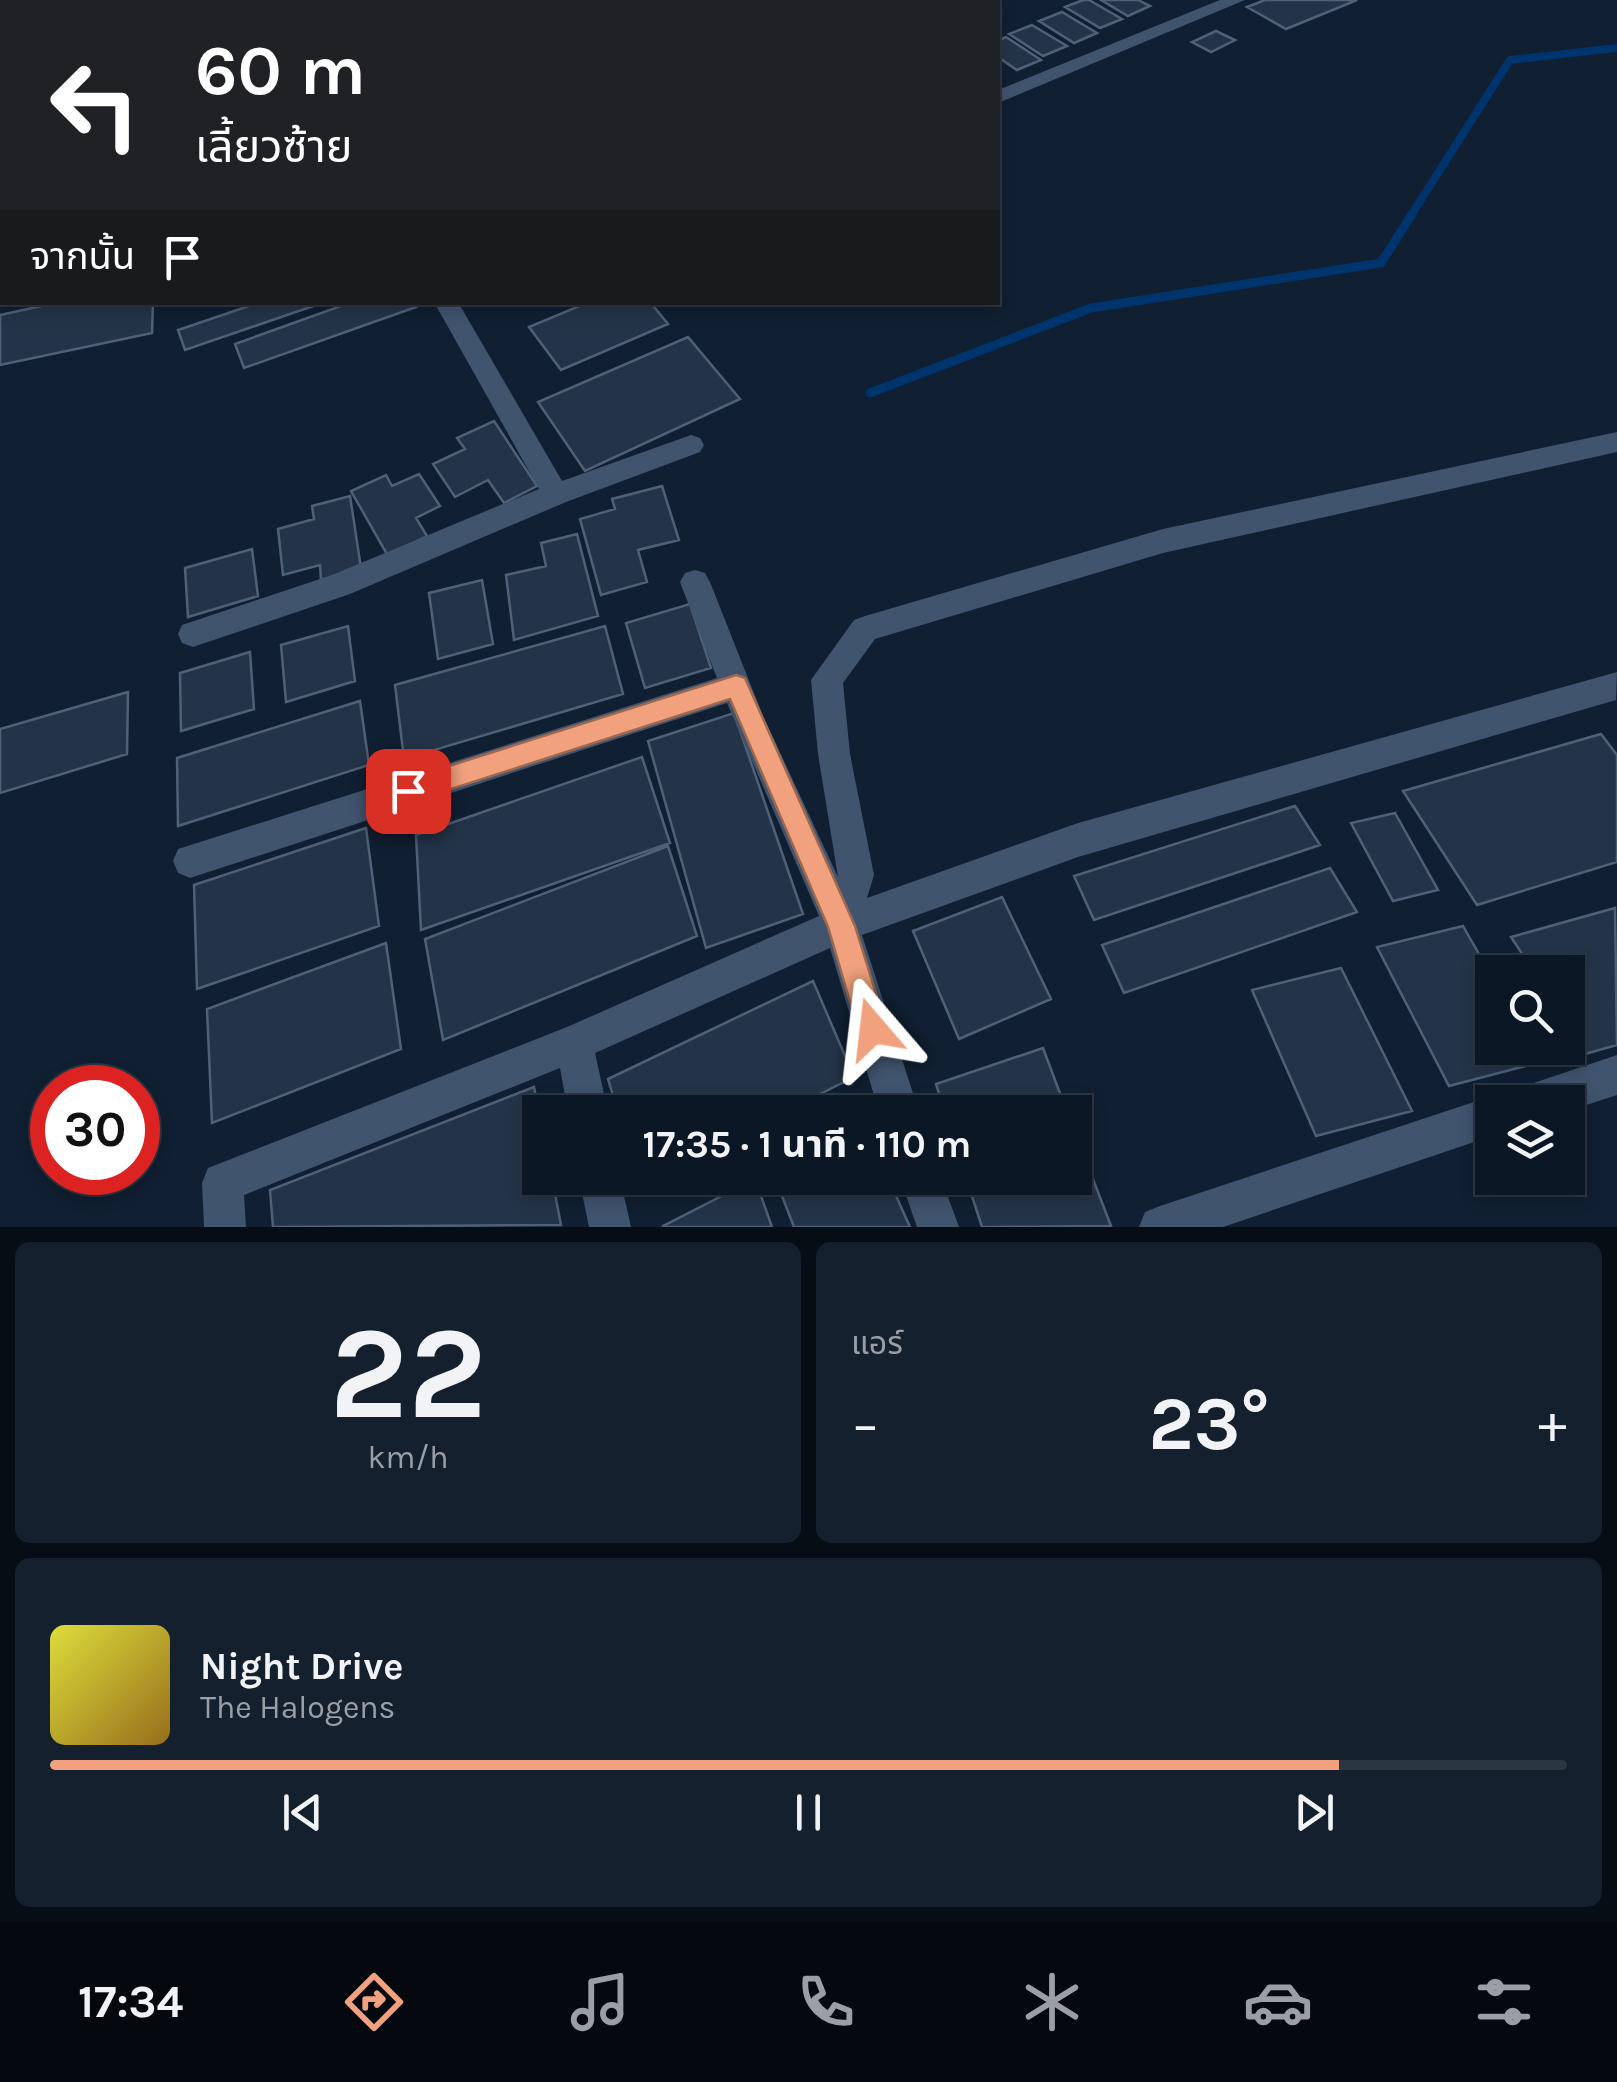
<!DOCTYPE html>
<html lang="th">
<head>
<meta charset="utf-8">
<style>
  body { margin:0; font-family:Karla,"Noto Sans Thai",sans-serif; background:#15202e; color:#f1f3f6; height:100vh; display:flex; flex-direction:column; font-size:38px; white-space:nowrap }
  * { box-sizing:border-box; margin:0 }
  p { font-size:32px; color:#9a9fa7 }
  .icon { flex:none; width:55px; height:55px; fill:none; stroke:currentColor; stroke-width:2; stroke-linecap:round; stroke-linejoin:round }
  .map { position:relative; height:1227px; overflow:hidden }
  .sheet { display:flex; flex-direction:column; gap:15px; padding:15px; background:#070d15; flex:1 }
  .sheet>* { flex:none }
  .hud { position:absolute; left:0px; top:0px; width:1000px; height:305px; box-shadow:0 5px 15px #0003,0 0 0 2px #2c3643; background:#202124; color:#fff; overflow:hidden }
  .controls { position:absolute; left:1475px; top:955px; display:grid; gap:20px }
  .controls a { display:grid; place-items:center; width:110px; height:110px; border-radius:0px; background:#0c1726; box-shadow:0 5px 15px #0003,0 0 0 2px #2c3643; font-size:50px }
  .speed { position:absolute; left:30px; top:1065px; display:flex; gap:20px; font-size:50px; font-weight:700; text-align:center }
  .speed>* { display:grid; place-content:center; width:130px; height:130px; border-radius:50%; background:#0c1726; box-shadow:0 5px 15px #0003,0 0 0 2px #2c3643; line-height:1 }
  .speed .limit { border:15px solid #d22; background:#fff; color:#111 }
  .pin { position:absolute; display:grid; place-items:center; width:85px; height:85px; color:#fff; margin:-42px; border-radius:20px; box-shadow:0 5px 15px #0006 }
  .me { position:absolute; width:110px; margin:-55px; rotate:343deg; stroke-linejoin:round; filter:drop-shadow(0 0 8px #0008) }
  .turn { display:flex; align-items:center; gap:35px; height:210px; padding:0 30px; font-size:45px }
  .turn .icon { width:130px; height:130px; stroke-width:2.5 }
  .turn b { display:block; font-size:70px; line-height:85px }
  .then { display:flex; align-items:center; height:95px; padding:0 30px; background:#0003; gap:20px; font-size:38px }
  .big { font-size:75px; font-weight:700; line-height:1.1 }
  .sheet .tile { flex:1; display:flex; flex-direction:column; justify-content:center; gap:15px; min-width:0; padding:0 35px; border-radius:15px; background:#15202e }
  .sheet .dial { align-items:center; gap:0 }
  .dial b { font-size:130px; line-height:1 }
  .song { display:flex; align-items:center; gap:30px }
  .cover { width:120px; height:120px; border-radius:15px; background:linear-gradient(135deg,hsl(60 70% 55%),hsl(40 70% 35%)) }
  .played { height:10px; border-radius:5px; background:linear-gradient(90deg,#f1a17d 85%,#2c3643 85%) }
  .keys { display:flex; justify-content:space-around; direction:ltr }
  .heat { display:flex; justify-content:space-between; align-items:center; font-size:55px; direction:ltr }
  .sheet .tiles { flex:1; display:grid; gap:15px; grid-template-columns:1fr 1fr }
  .tile:last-child { grid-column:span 2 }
  .trip { position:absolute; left:522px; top:1095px; width:570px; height:100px; border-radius:0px; background:#0c1726; box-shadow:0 5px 15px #0003,0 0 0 2px #2c3643; font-weight:700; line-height:100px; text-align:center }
  .menu { display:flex; height:160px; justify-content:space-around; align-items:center; background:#05090f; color:#9a9fa7 }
  .menu .icon { width:70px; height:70px }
  .menu .current { color:#f1a17d }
  .menu b { font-size:45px; color:#f1f3f6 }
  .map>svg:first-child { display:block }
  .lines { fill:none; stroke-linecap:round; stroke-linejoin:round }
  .stream-far1 { stroke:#00346d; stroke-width:8 }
  .stream { stroke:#00346d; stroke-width:9 }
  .building { fill:#243448; stroke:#4f6177; stroke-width:2.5 }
  .street { fill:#40546e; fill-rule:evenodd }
  .route { fill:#f1a17d; stroke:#9d6951; stroke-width:2.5 }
</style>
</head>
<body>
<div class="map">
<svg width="1617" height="1227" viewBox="0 0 1617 1227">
  <rect width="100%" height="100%" fill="#101f32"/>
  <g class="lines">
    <path class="stream-far1" d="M 1410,217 L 1510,60 L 1617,48"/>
    <path class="stream" d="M 870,393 L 1091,308 L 1381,263 L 1412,214"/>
  </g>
  <path class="building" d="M 98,0 L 211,0 L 97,2 Z
    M 453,0 L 631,0 L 633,2 L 455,2 Z
    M 1083,0 L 1089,0 L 1122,19 L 1100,28 L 1065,7 Z
    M 1101,0 L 1138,0 L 1150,6 L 1128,16 Z
    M 1265,0 L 1357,0 L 1286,29 L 1247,7 Z
    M 1062,12 L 1097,33 L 1074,43 L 1039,21 Z
    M 1032,25 L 1067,46 L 1043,56 L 1009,34 Z
    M 1216,31 L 1235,40 L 1211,52 L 1192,42 Z
    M 1006,37 L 1041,60 L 1017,70 L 998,57 L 998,41 Z
    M 60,302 L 153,302 L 152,333 L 0,365 L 0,315 Z
    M 261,302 L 325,302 L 185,350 L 178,330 Z
    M 352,302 L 413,302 L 416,307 L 244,368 L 235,344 Z
    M 589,302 L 650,302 L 668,324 L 561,370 L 529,327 Z
    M 688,337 L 740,399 L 585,471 L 538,402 Z
    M 494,421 L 537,486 L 504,503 L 488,480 L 455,497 L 433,464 L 465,449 L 457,438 Z
    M 419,474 L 440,506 L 416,518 L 427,536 L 388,556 L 351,491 L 386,475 L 392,486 Z
    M 662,486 L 679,540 L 638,550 L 647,582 L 601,595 L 580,519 L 615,509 L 612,499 Z
    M 350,496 L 361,568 L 321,580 L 320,565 L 283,575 L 278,529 L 314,519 L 312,506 Z
    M 577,534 L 598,616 L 514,640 L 506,575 L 546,566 L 541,543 Z
    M 252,549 L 258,596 L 188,617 L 185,568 Z
    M 482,580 L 493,644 L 438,659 L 429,593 Z
    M 690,604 L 711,668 L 645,688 L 626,623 Z
    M 348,626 L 355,681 L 286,702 L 281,645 Z
    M 605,626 L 623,694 L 404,759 L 395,685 Z
    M 250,652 L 254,709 L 181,731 L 180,673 Z
    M 128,692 L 127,754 L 0,793 L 0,729 Z
    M 360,701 L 369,765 L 178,826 L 177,758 Z
    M 734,713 L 803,914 L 706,948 L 648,741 Z
    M 1601,734 L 1617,755 L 1617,862 L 1477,905 L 1403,791 Z
    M 642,757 L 670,843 L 421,930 L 416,835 Z
    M 1295,806 L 1320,845 L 1094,920 L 1074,876 Z
    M 1395,813 L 1438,890 L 1393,901 L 1351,823 Z
    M 366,828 L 379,926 L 197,989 L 194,885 Z
    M 668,846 L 697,936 L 443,1040 L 425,939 Z
    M 1330,868 L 1357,912 L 1124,993 L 1102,945 Z
    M 1002,897 L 1051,999 L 959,1039 L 913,931 Z
    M 1615,908 L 1617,1045 L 1585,1054 L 1568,1026 L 1568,972 L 1534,972 L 1511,937 Z
    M 1463,926 L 1492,977 L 1492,1048 L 1533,1048 L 1541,1062 L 1449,1086 L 1377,947 Z
    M 386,943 L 401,1049 L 212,1123 L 207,1009 Z
    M 1341,968 L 1412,1111 L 1316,1136 L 1252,990 Z
    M 813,981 L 854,1077 L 784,1112 L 618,1112 L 608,1079 Z
    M 1043,1048 L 1067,1112 L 945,1112 L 936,1084 Z
    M 534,1087 L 540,1118 L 540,1178 L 552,1178 L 561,1225 L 273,1227 L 270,1190 Z
    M 1075,1132 L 1111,1226 L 982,1227 L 966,1178 L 1075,1178 Z
    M 775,1178 L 888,1178 L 910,1227 L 794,1227 Z
    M 755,1179 L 772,1227 L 663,1227 L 663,1226 Z"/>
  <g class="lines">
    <path class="street" d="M 431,0 L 449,0 L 450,2 L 432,2 Z
      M 1220,0 L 1245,0 L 998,103 L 998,90 Z
      M 0,291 L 2,302 L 10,305 L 0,307 Z
      M 434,302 L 458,302 L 562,481 L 691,435 L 700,438 L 704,445 L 700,452 L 566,502 L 350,594 L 193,647 L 182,643 L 178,634 L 182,625 L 332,575 L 539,489 Z
      M 1617,432 L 1617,452 L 1163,553 L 875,639 L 843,683 L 850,754 L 874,875 L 867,898 L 1078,823 L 1617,672 L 1616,700 L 1078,857 L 862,935 L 919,1112 L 879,1112 L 830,948 L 595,1053 L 608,1112 L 568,1112 L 560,1068 L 244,1195 L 246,1227 L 204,1227 L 202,1183 L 208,1168 L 567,1027 L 819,916 L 727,703 L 190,878 L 178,873 L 173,861 L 178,849 L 717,678 L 680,582 L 685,573 L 695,570 L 705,573 L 710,582 L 763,716 L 838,877 L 818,754 L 811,680 L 854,620 L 865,616 L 1163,529 Z
      M 1617,1055 L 1617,1095 L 1568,1111 L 1568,1102 L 1513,1102 L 1519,1088 Z
      M 1492,1096 L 1506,1102 L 1492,1102 L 1492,1136 L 1223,1227 L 1139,1227 L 1145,1212 L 1160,1206 Z
      M 579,1178 L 620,1178 L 631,1227 L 589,1227 Z
      M 900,1178 L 941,1178 L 959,1227 L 917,1227 Z"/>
  </g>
  <path class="route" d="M 736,675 L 745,678 L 855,926 L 887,1029 L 883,1040 L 873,1044 L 862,1040 L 858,1029 L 828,927 L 730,699 L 408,803 L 400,799 L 396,791 L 400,782 L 408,779 Z"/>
</svg>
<div class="controls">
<a><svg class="icon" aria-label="search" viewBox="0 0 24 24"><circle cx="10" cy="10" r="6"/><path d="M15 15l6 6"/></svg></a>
<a><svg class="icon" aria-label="layers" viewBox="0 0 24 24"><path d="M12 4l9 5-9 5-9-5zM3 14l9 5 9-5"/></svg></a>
</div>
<div class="speed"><div class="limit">30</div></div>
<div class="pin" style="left:408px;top:791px;background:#d93025"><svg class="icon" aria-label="arrive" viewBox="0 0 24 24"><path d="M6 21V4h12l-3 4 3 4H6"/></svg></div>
<svg class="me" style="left:873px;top:1029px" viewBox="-20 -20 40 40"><path d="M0-17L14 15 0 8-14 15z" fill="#f1a17d" stroke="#fff" stroke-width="4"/></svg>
<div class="trip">17:35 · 1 นาที · 110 m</div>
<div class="hud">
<div class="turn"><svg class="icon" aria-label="left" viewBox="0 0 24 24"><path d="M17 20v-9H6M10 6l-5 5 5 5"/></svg><div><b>60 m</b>เลี้ยวซ้าย</div></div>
<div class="then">จากนั้น<svg class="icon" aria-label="arrive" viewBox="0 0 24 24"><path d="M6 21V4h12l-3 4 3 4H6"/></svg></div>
</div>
</div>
<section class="sheet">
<div class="tiles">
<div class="tile dial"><b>22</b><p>km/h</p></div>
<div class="tile"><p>แอร์</p>
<div class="heat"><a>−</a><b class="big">23°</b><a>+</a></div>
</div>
<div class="tile">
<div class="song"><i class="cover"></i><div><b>Night Drive</b><p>The Halogens</p></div></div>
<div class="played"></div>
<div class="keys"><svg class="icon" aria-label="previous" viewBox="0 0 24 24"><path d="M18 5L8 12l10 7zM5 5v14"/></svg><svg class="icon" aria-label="pause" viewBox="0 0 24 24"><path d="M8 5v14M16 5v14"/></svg><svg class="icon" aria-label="next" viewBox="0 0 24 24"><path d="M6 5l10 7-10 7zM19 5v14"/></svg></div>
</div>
</div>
</section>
<nav class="menu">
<b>17:34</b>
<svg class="icon current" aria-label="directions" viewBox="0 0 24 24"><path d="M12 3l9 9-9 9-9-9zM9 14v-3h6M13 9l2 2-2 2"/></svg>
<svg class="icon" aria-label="music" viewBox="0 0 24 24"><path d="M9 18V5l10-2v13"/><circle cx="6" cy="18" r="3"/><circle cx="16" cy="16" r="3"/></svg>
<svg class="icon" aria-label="phone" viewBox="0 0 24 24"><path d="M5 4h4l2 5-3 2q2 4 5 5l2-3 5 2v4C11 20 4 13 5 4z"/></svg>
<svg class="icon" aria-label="climate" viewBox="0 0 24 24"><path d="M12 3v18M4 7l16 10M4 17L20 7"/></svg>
<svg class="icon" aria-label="car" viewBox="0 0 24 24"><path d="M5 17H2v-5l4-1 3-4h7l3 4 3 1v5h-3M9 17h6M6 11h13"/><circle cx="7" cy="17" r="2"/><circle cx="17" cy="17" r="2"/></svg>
<svg class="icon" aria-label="filters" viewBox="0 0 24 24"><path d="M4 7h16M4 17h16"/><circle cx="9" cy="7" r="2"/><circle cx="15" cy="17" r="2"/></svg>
</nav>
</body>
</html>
